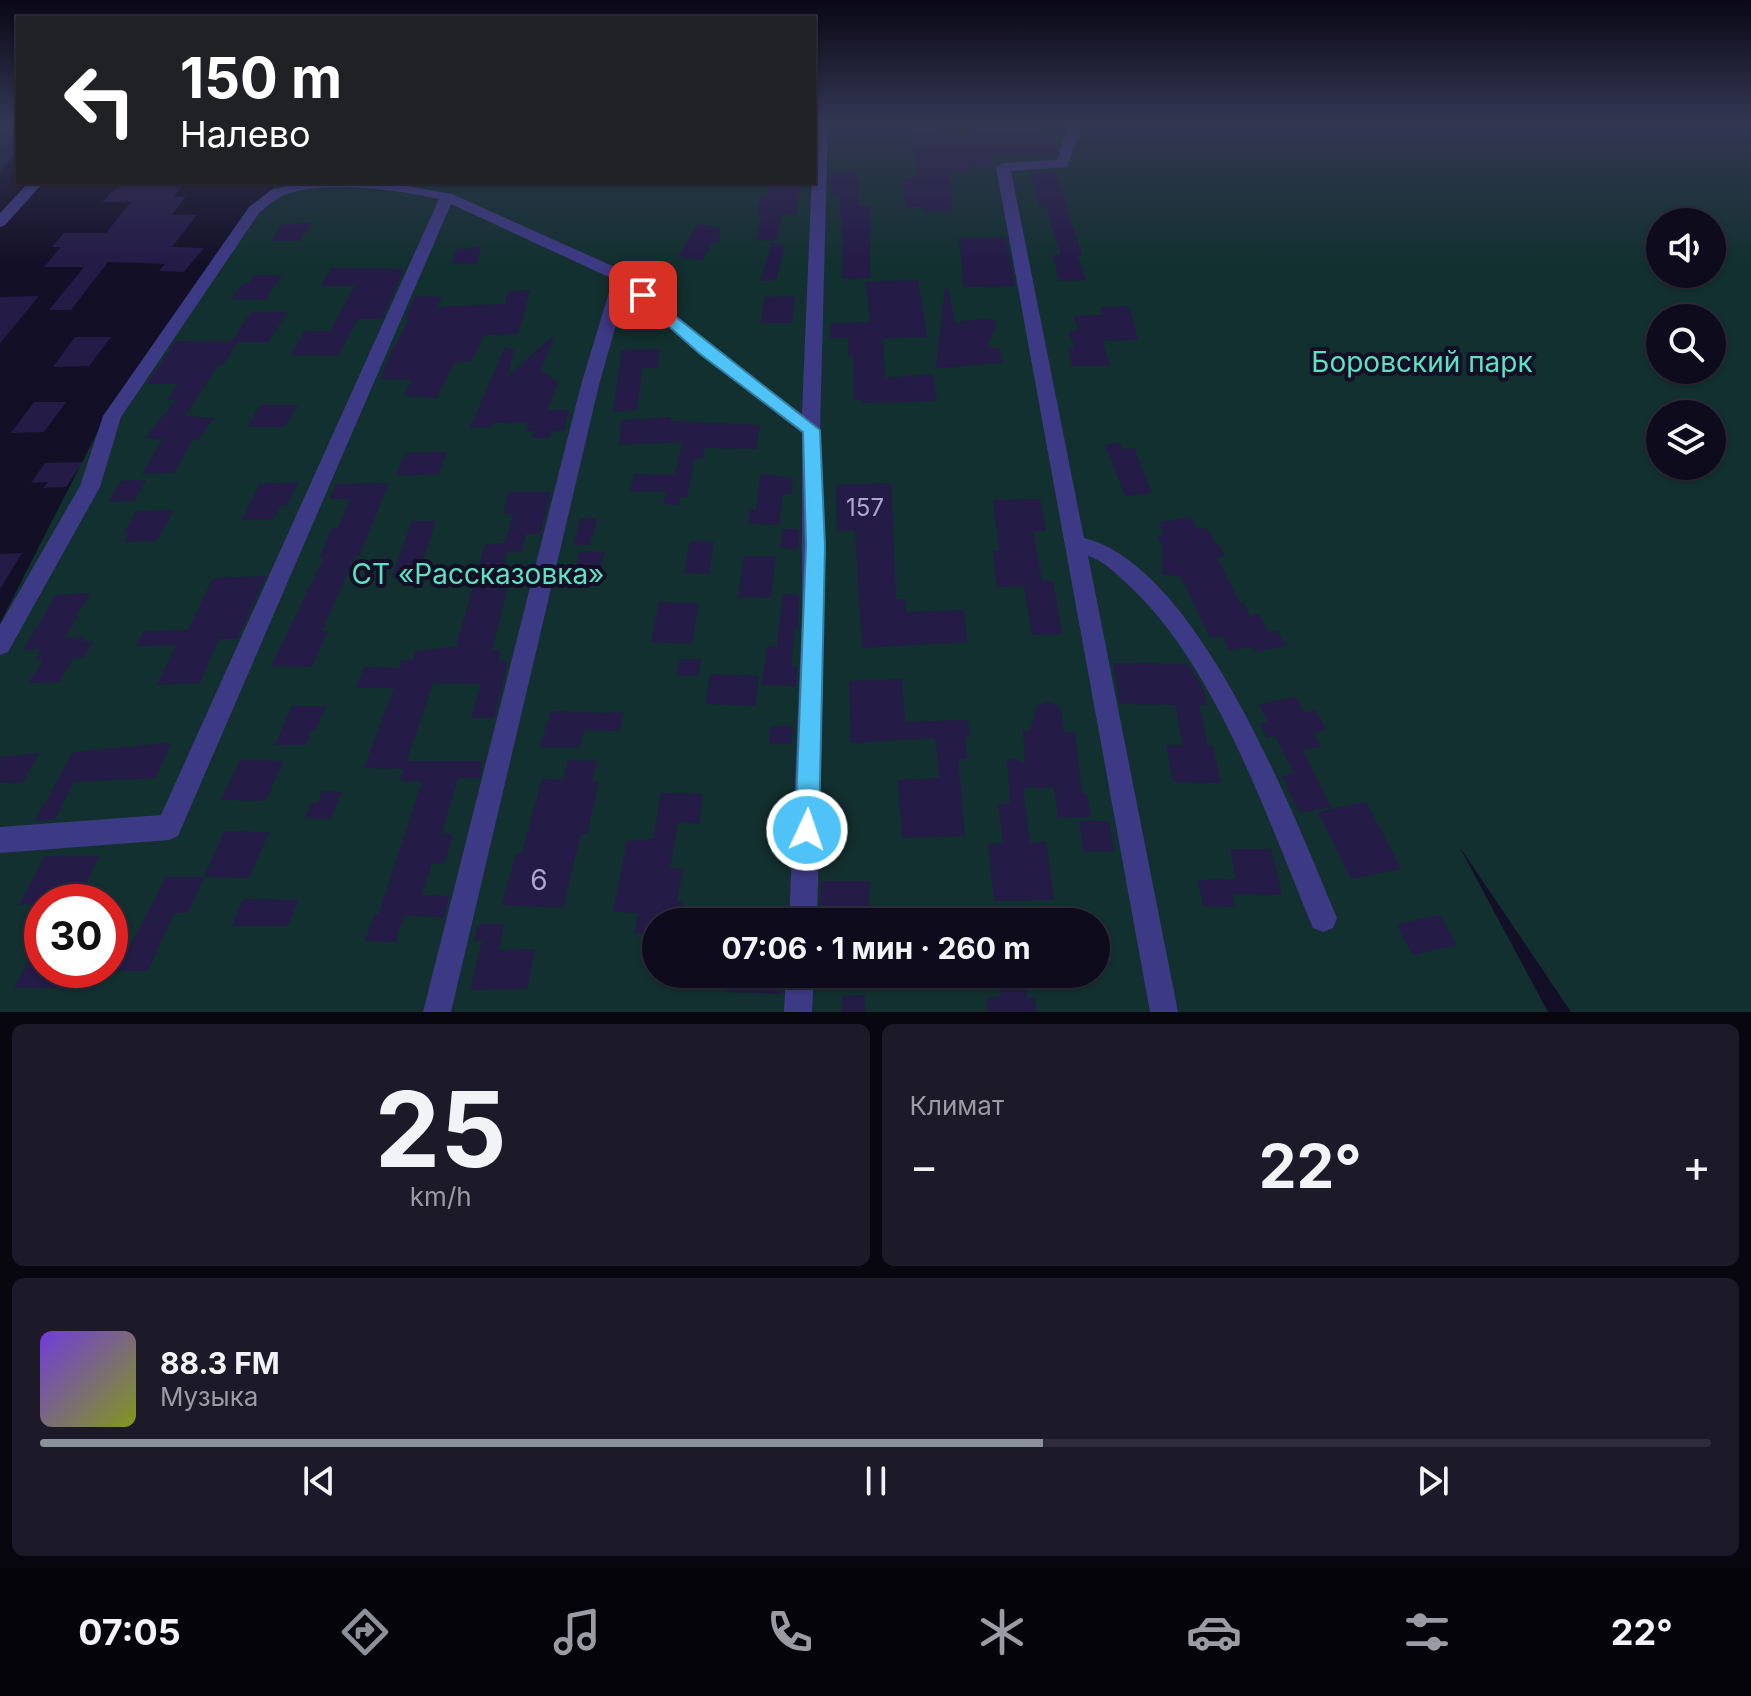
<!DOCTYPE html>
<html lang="ru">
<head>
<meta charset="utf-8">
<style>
  body { margin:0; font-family:Inter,sans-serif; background:#1c1929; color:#f1f3f6; height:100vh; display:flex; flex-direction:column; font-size:30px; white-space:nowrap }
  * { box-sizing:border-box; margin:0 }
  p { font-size:26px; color:#9b9ba3 }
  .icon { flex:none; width:44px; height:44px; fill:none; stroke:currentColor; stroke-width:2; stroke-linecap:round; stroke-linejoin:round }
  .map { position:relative; height:1012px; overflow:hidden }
  .side { display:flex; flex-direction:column; gap:12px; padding:12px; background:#08060f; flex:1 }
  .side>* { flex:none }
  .guide { position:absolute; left:16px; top:16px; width:800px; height:168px; border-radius:0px; box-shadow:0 2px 6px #0004,0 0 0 2px #2e2b3b; background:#202124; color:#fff; overflow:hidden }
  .buttons { position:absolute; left:1646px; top:208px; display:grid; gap:16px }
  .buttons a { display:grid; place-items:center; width:80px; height:80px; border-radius:50%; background:#0e0b1c; box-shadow:0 2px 6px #0004,0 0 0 2px #2e2b3b; font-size:40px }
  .speed { position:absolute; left:24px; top:884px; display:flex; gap:16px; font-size:40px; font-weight:700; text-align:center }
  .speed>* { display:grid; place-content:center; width:104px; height:104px; border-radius:50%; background:#0e0b1c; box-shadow:0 2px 6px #0004,0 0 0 2px #2e2b3b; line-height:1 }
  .speed .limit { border:12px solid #d22; background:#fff; color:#111 }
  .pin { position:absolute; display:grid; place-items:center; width:68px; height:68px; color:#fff; margin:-34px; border-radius:16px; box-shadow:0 4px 12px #0006 }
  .me { position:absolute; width:88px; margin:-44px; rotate:3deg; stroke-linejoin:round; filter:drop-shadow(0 0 6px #0008) }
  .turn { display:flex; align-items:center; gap:28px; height:168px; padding:0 32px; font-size:36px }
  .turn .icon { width:104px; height:104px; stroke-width:2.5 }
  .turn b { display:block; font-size:56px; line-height:68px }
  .big { font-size:60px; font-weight:700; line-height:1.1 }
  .side .widget { flex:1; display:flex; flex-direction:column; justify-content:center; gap:12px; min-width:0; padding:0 28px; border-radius:12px; background:#1c1929 }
  .side .dial { align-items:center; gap:0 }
  .dial b { font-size:104px; line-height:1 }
  .song { display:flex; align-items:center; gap:24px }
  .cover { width:96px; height:96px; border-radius:12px; background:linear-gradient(135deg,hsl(260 70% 55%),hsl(70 70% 35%)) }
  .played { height:8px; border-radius:4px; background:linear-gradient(90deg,#8c9099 60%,#2e2b3b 60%) }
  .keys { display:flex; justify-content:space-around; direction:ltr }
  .heat { display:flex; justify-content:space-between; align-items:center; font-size:44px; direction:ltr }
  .side .tiles { flex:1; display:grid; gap:12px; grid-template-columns:1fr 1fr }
  .widget:last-child { grid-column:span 2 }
  .trip { position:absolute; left:642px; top:908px; width:468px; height:80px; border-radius:40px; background:#0e0b1c; box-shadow:0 2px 6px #0004,0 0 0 2px #2e2b3b; font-weight:700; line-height:80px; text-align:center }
  .menu { display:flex; height:128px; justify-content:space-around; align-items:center; background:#06040b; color:#9b9ba3 }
  .menu .icon { width:56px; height:56px }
  .menu .on { color:#8c9099 }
  .menu b { font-size:36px; color:#f1f3f6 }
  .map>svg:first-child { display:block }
  .green { fill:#12302f; fill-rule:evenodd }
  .building { fill:#241b47 }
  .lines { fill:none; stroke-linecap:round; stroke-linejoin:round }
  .minor { fill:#3d3a85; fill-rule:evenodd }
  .route { fill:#4fc3f7; stroke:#337fa1; stroke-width:2 }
  .labels { text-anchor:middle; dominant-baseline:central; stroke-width:8; stroke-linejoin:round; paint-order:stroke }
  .number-label { font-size:24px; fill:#aca6d1 }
  .park-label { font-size:28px; fill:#5fe0c0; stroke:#130f26 }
  .near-number-label { font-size:28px; fill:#aca6d1 }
</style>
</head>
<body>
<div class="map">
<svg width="1751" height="1012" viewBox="0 0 1751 1012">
  <rect width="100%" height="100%" fill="#130f26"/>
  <path class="green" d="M 814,123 L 1066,123 L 1075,139 L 1079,123 L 1751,123 L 1751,1012 L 1571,1012 L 1459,846 L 1548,1012 L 0,1012 L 0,623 L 101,425 L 277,182 L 814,182 ZM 1660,222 L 1712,222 L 1712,274 L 1660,274 ZM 1660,318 L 1712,318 L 1712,370 L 1660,370 ZM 1660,414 L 1712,414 L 1712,466 L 1660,466 ZM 42,902 L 110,902 L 110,970 L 42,970 ZM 656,922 L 1096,922 L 1096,974 L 656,974 Z"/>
  <path class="building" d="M 0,123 L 18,123 L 18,152 L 0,171 Z
    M 909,123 L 940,123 L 943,136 L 971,136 L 971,123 L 1038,123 L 1040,136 L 1054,136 L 1056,153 L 1051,157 L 992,157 L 993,167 L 966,168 L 967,173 L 950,173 L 952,211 L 925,212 L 924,207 L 906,207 L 903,178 L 918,177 Z
    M 1055,171 L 1082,255 L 1078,256 L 1086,280 L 1060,281 L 1052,255 L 1061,255 L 1046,207 L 1040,207 L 1030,173 Z
    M 830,173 L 857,173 L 859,206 L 870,206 L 870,278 L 843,279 L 842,219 L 840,219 L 840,195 L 831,195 Z
    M 139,182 L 185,182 L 174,197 L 186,196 L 172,215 L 197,215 L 172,247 L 204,248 L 184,272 L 159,271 L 165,264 L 108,262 L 71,310 L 49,310 L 84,267 L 44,267 L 61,247 L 52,247 L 64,233 L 106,233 L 131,202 L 102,202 L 118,186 L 136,186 Z
    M 769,182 L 801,182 L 796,215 L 782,214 L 776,241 L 756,240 L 761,215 L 757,214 L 761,195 L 767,196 Z
    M 312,223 L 300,241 L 272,241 L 282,224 Z
    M 698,224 L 720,228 L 719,242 L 712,243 L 702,260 L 678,257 Z
    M 1006,237 L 1015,286 L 964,287 L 959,238 Z
    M 771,244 L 785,245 L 776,280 L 760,281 Z
    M 481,247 L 477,263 L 452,264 L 456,249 Z
    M 331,268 L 404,269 L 382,319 L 358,319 L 338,356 L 291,355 L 305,331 L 330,331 L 355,286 L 321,286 Z
    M 254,275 L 282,275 L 266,300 L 232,299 L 243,283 L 249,283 Z
    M 918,280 L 927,337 L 883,338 L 885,378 L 933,374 L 937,401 L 862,403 L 862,400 L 854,400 L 853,356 L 848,357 L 848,338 L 830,338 L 831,323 L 870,322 L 866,282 Z
    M 948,288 L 955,323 L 986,318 L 997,321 L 988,348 L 999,348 L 1002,363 L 936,368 L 945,289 Z
    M 530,290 L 518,334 L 485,335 L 472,360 L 454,363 L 437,398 L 404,396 L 412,380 L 381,379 L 388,358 L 409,319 L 405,319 L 415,296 L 442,297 L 437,307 L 505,304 L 508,291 Z
    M 39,296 L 0,343 L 0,297 Z
    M 795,296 L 792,323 L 761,323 L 765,297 Z
    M 1129,306 L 1138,340 L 1103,341 L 1110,366 L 1072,366 L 1068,348 L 1074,348 L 1069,331 L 1078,330 L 1074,316 L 1103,315 L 1101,307 Z
    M 251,312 L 287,312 L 269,342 L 238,342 L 223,365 L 218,365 L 185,416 L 214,418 L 198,440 L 193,439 L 174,473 L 142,474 L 163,439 L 145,438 L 176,400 L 167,400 L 178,384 L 147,384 L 176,341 L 231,342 Z
    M 554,335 L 541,370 L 558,382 L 548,410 L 569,410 L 564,430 L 552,431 L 550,438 L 532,438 L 534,431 L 526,431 L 529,422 L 493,423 L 492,427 L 470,428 L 505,347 L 514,350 L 507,377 Z
    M 75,337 L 111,337 L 89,366 L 53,367 Z
    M 660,349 L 658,368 L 642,368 L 637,410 L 613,412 L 622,350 Z
    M 34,402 L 66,402 L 44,432 L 11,433 Z
    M 260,405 L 298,405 L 285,427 L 248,427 Z
    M 671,417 L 671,421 L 760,425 L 756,449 L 705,448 L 702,459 L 694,459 L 687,497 L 681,497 L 679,505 L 663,504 L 666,492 L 630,491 L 634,474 L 674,475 L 683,442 L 619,445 L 622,420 Z
    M 1120,443 L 1122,449 L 1134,448 L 1152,493 L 1125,496 L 1105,445 Z
    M 447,452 L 439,474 L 397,476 L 405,453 Z
    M 83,462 L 66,487 L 43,488 L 48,482 L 31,483 L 45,463 Z
    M 760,474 L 793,478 L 791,494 L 783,494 L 779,525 L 748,524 L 750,510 L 756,510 Z
    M 146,480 L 134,501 L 109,502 L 121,481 Z
    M 298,482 L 287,506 L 280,506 L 274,519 L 242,520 L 260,484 Z
    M 389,483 L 359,556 L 355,556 L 322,631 L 328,631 L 312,667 L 271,666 L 324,557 L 320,557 L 332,528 L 338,528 L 350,499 L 330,499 L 336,484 Z
    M 891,483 L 896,599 L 905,599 L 906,612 L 964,610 L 967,642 L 862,648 L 855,530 L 837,531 L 836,485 Z
    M 509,492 L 551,492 L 540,534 L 526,534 L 521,552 L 507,552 L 498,589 L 507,589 L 492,650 L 501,650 L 498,661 L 508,661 L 494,718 L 471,718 L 481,684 L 433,683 L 404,769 L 364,768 L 394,688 L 356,688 L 364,667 L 399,668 L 401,660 L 413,660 L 416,651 L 456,647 L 485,544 L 505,543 L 513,514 L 503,514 Z
    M 1040,499 L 1046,531 L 1033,531 L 1042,581 L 1053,581 L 1062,634 L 1032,635 L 1024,586 L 997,587 L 993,551 L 999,551 L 993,500 Z
    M 174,510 L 157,541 L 124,542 L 129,534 L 123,534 L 136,511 Z
    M 1191,517 L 1197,529 L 1207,528 L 1215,543 L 1218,543 L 1225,556 L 1217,558 L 1240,603 L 1243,602 L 1250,616 L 1259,614 L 1268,632 L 1277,630 L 1285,646 L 1254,652 L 1252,647 L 1229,651 L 1223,636 L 1210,638 L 1181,577 L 1162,574 L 1163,547 L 1158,536 L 1165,535 L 1159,522 Z
    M 581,518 L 597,518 L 590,545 L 573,545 Z
    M 412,521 L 436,521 L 417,577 L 392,578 Z
    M 783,529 L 799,529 L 799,549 L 780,548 Z
    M 690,541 L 714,542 L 709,574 L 684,573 Z
    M 580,551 L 605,552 L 601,568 L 576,567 Z
    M 22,553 L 0,589 L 0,554 Z
    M 744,556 L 776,557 L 771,598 L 738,597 Z
    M 266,576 L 237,639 L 219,639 L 200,683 L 157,685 L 176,645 L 136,646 L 144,631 L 188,630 L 213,578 Z
    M 90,593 L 65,638 L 85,637 L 83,641 L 93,641 L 84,657 L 73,658 L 60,682 L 29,683 L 43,660 L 36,660 L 42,649 L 23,650 L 56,595 Z
    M 783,594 L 799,595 L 798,627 L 795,627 L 791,667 L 797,667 L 796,686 L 762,685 L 767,646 L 777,646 Z
    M 659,602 L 699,603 L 692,644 L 651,642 Z
    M 680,659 L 701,659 L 698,676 L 676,676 Z
    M 1113,663 L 1188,664 L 1203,688 L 1207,705 L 1199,705 L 1208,746 L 1213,746 L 1221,783 L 1173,782 L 1166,745 L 1183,746 L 1175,705 L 1120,704 Z
    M 710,674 L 759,676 L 755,706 L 706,704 Z
    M 902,679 L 905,722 L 968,720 L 970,737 L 965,737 L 967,759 L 958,759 L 965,836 L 902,838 L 898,780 L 940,778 L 935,738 L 851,743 L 849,681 Z
    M 1296,697 L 1304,713 L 1316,710 L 1326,730 L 1314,733 L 1321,747 L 1303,750 L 1331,807 L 1299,813 L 1282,776 L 1294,774 L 1275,736 L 1267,738 L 1260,723 L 1268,722 L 1259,704 Z
    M 1046,702 L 1057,705 L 1062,713 L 1064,732 L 1075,733 L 1082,793 L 1087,793 L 1091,817 L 1058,818 L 1054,788 L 1023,788 L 1030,843 L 1046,842 L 1054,900 L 994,901 L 988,844 L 1003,843 L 998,804 L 1010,804 L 1007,760 L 1019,759 L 1020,763 L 1025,763 L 1023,731 L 1030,731 L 1037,706 Z
    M 292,706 L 326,706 L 316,730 L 312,729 L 306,745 L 275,745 Z
    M 551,711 L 603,713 L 624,712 L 619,731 L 584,730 L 579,748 L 540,747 Z
    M 771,726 L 793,726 L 791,744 L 769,744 Z
    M 171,743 L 156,778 L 74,782 L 55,820 L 35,821 L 73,752 Z
    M 39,753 L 23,782 L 0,783 L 0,757 Z
    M 240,760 L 283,761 L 266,801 L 221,800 Z
    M 568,760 L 597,761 L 592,781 L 599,782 L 587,834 L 581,834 L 563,908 L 502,905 L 516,853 L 522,853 L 542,779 L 563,780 Z
    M 407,761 L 483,761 L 479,778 L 458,778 L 441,834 L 453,834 L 444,864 L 432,863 L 422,895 L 449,896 L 444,917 L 404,916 L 396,942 L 365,941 L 374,914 L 379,914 L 422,782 L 400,781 Z
    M 322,791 L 341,792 L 331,819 L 305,818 L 311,803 L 318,803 Z
    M 661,793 L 703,794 L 699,823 L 678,822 L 670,868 L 683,869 L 677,901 L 682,901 L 679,922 L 656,922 L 656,934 L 634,934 L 638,913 L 613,912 L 627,841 L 653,839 Z
    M 1366,802 L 1401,869 L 1351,879 L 1318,812 Z
    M 843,803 L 843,846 L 822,847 L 823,804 Z
    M 1079,821 L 1109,821 L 1114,851 L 1084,852 Z
    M 225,831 L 269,832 L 249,878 L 204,877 Z
    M 1230,849 L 1271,849 L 1282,895 L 1232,894 L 1235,907 L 1203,906 L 1198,880 L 1236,879 Z
    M 45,856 L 100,856 L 77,902 L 19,905 Z
    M 166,877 L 204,877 L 188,913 L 174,913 L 148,971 L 117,971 Z
    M 821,881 L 869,881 L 869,922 L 820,922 Z
    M 243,899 L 298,900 L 288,926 L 232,926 Z
    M 1440,915 L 1457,945 L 1412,955 L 1397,924 Z
    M 478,924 L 504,924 L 499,950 L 535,949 L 527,989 L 470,990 L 482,941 L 474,941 Z
    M 42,936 L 42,970 L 86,970 L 77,988 L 14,988 Z
    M 728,974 L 783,974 L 782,994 L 726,992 Z
    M 1024,976 L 1027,998 L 1035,997 L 1036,1012 L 988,1012 L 987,998 L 1001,997 L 999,978 Z
    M 865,995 L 865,1012 L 843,1012 L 842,996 Z"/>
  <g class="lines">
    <path class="minor" d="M 814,123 L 828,123 L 820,430 L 823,676 L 817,922 L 789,922 L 802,614 L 802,433 L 700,354 L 626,289 L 599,385 L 451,1012 L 423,1012 L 581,385 L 613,279 L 451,204 L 178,836 L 169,840 L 0,853 L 0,827 L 161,815 L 439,199 C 399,190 322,180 284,195 C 275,199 267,206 259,213 L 121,417 L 100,487 L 8,652 L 0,655 L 0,625 L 80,486 L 103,416 L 249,207 L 271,190 L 305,182 L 390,183 L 452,194 L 628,273 L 712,346 L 802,414 Z
      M 1069,123 L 1083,123 L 1067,167 L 1011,171 L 1084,538 C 1199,566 1294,816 1337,918 L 1333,928 L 1323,932 L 1313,928 C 1266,816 1215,661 1123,580 C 1112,570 1102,560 1088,556 L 1178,1012 L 1150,1012 L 996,167 L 1003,163 L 1057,160 Z
      M 29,182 L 44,182 L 5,225 L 0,227 L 0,213 Z
      M 786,974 L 814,974 L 812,1012 L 784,1012 Z"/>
  </g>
  <linearGradient id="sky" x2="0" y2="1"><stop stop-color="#0a0815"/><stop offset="0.46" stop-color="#333752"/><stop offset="1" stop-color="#333752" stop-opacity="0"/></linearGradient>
  <rect width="1751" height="265" fill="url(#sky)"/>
  <path class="route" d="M 643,291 L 820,430 L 825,546 L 819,830 L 815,838 L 807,842 L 799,838 L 795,830 L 806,546 L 803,432 L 700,354 L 638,299 L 638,292 Z"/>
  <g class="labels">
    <g class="number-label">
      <text x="865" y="507">157</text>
    </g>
    <g class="park-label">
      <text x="1422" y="362">Боровский парк</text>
      <text x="478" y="574">СТ «Рассказовка»</text>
    </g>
    <g class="near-number-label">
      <text x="539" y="880">6</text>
    </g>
  </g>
</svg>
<div class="buttons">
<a><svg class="icon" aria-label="sound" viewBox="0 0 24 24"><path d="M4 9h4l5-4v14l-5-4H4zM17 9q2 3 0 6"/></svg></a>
<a><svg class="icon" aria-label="search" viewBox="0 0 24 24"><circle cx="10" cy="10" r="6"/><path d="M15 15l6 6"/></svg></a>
<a><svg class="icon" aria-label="layers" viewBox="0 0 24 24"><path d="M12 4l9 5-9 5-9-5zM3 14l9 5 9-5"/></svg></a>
</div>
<div class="speed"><div class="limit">30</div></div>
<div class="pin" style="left:643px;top:295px;background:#d93025"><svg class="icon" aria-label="arrive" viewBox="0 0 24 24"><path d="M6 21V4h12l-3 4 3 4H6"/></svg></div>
<svg class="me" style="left:807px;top:830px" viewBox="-20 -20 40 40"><circle r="17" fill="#4fc3f7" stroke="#fff" stroke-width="3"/><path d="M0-11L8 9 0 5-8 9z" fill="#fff"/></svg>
<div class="trip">07:06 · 1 мин · 260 m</div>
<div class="guide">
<div class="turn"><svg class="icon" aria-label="left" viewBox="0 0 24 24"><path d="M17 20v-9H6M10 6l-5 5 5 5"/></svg><div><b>150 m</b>Налево</div></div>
</div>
</div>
<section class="side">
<div class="tiles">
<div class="widget dial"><b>25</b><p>km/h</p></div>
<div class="widget"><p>Климат</p>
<div class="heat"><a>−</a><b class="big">22°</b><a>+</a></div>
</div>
<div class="widget">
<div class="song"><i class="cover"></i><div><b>88.3 FM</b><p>Музыка</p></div></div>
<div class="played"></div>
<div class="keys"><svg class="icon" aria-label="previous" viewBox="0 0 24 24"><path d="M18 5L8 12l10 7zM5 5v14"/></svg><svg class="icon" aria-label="pause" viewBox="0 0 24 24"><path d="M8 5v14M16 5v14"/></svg><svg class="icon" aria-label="next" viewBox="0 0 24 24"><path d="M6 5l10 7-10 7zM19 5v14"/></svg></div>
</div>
</div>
</section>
<nav class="menu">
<b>07:05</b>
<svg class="icon on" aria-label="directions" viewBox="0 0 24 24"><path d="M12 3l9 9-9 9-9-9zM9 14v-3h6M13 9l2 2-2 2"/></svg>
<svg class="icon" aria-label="music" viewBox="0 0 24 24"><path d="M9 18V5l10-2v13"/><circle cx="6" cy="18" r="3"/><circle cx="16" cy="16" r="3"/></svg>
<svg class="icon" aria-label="phone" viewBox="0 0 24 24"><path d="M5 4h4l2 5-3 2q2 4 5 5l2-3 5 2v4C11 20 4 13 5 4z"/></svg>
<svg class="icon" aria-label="climate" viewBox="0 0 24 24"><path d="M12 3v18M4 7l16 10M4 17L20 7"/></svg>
<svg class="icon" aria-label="car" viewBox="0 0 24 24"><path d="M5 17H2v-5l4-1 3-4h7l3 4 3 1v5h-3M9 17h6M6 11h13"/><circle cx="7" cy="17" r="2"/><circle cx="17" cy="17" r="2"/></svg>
<svg class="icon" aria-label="filters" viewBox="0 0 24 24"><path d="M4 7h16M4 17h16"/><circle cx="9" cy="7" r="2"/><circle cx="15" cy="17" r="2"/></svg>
<b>22°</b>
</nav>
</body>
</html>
